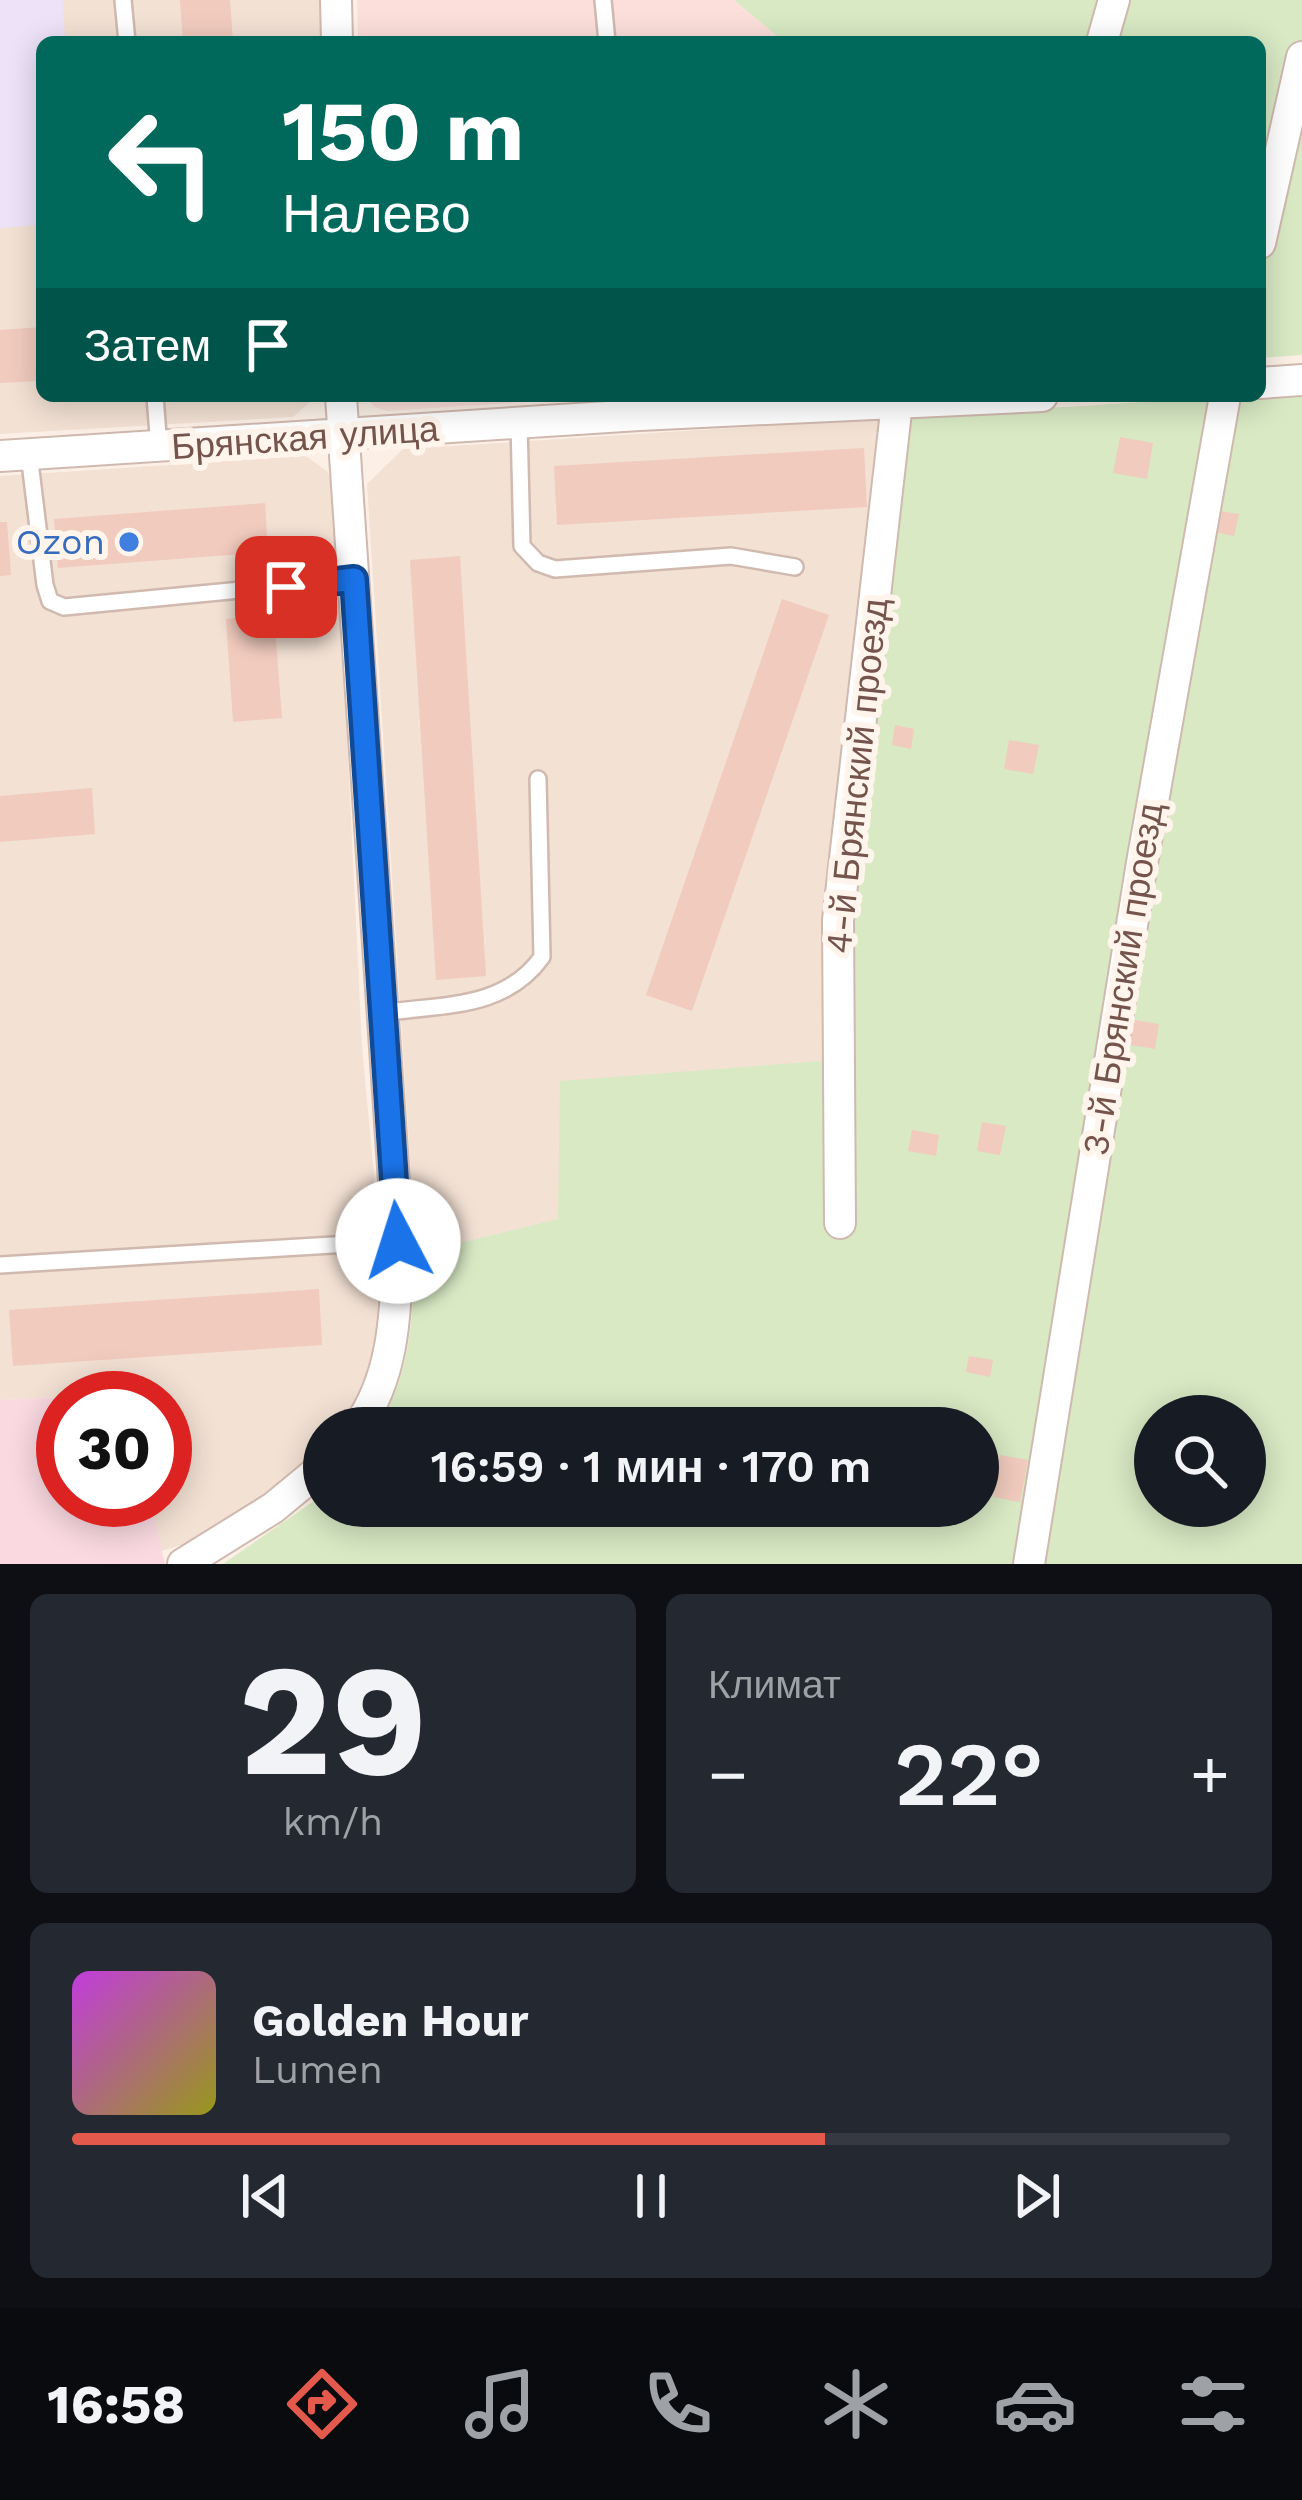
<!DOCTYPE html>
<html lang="ru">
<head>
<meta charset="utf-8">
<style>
  body { margin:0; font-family:"Work Sans",sans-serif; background:#242831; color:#f1f3f6; height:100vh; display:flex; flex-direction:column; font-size:45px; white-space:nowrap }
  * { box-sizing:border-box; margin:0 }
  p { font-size:39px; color:#9ea1a6 }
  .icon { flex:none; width:66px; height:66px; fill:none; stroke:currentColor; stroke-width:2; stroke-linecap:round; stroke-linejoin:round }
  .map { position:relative; height:1564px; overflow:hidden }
  .details { display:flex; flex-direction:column; gap:30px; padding:30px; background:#0d0f14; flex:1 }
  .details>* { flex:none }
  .hud { position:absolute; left:36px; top:36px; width:1230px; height:366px; border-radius:18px; box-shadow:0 6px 30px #0003; background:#00695c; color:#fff; overflow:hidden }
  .fabs { position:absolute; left:1134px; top:1395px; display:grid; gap:24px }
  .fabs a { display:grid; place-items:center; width:132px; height:132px; border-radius:50%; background:#171b24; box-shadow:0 6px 30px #0003; font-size:60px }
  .speed { position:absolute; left:36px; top:1371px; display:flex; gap:24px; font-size:60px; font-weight:700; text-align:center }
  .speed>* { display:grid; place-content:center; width:156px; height:156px; border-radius:50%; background:#171b24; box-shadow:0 6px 30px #0003; line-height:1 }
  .speed .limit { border:18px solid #d22; background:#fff; color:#111 }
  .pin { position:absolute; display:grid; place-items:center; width:102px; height:102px; color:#fff; margin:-51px; border-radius:24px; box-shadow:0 6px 18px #0006 }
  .me { position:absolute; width:132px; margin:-66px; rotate:355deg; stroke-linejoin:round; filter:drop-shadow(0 0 9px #0008) }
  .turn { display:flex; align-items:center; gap:42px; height:252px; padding:0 48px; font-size:54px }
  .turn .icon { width:156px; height:156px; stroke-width:2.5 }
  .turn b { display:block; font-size:84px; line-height:102px }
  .then { display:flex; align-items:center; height:114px; padding:0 48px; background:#0003; gap:24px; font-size:45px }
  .big { font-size:90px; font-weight:600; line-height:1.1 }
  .details .tile { flex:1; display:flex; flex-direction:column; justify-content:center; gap:18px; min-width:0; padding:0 42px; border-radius:18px; background:#242831 }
  .details .dial { align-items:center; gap:0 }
  .dial b { font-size:156px; line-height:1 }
  .song { display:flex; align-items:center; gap:36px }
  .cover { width:144px; height:144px; border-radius:18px; background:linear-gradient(135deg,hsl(290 70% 55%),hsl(60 70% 35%)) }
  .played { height:12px; border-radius:6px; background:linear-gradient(90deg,#e35a4d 65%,#363941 65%) }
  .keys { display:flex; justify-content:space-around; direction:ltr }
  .heat { display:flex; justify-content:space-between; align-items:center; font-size:66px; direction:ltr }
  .details .tiles { flex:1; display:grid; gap:30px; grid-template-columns:1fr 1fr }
  .tile:last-child { grid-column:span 2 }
  .trip { position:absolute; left:303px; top:1407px; width:696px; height:120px; border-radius:60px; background:#171b24; box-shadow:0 6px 30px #0003; font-weight:600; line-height:120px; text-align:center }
  .dock { display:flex; height:192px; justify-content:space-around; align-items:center; background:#090b0e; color:#9ea1a6 }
  .dock .icon { width:84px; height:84px }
  .dock .current { color:#e35a4d }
  .dock b { font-size:54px; color:#f1f3f6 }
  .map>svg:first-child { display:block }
  .residential { fill:#f3e1d4 }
  .commercial { fill:#fcdfda }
  .education { fill:#ede2f8 }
  .medical { fill:#fad9e1 }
  .green { fill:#d8e9c4; fill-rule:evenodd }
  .building { fill:#f1cbbe }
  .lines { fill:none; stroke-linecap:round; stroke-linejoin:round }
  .lane-casing { stroke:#d0b9af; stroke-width:20 }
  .street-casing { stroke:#d0b9af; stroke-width:34 }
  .lane { stroke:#fff; stroke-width:15 }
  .street { stroke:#fff; stroke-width:30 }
  .route-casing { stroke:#114b97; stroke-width:30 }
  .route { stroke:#1a73e8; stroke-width:21 }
  .shop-dot { fill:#3f7fe0; stroke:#fff5ec; stroke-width:4.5 }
  .labels { text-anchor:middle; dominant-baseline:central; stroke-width:12; stroke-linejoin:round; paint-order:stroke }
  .street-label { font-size:36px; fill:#75544b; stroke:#fff5ec }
  .shop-label { font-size:36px; fill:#366cbe; stroke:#fff5ec; text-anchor:end }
</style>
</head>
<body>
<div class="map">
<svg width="1302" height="1564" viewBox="0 0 1302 1564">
  <rect width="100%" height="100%" fill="#fcf0e6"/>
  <path class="residential" d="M 0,0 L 331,0 L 331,42 L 42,42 L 42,396 L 317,396 L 293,417 L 0,434 Z
    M 903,417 L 849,1059 L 559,1219 L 416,1254 L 367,484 L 403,449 Z
    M 306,456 L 327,471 L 335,488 L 362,1046 L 381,1251 L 375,1345 L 366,1397 L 346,1428 L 324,1428 L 324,1454 L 212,1536 L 161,1551 L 150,1500 L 165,1500 L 165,1398 L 125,1394 L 0,1400 L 0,476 Z"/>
  <path class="commercial" d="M 357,0 L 734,0 L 784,42 L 358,42 Z
    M 366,396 L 615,396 L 387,411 L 374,407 Z"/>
  <path class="education" d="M 0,0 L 63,0 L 65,42 L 42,42 L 42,225 L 0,228 Z"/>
  <path class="medical" d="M 126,1394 L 127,1398 L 63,1398 L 63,1500 L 150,1500 L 165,1564 L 0,1564 L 0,1400 Z"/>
  <path class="green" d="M 734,0 L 1302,0 L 1302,355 L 1260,358 L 1260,42 L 784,42 Z
    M 1302,392 L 1302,1564 L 223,1564 L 324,1494 L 324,1506 L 978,1506 L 978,1428 L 376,1428 C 412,1378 412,1314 416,1254 L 558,1219 L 560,1081 L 849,1059 L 851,912 L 903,417 ZM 1155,1416 L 1245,1416 L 1245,1506 L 1155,1506 Z"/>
  <path class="building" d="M 180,0 L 230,0 L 233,42 L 183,42 Z
    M 42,327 L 42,381 L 0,383 L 0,330 Z
    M 1120,437 L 1153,443 L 1147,479 L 1113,473 Z
    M 864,448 L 867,507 L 557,525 L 554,466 Z
    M 265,503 L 268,552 L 58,568 L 54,519 Z
    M 1213,510 L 1239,514 L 1234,536 L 1209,531 Z
    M 0,522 L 7,522 L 11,575 L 0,576 Z
    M 460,556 L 486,976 L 436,980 L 410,560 Z
    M 782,599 L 829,615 L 692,1011 L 646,995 Z
    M 274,615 L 282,718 L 233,722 L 226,619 Z
    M 895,725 L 914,729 L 911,749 L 892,745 Z
    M 1009,740 L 1039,745 L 1033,774 L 1004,769 Z
    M 92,788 L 95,834 L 0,842 L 0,796 Z
    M 1130,1019 L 1159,1024 L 1155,1049 L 1125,1044 Z
    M 982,1122 L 1006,1126 L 1000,1155 L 977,1151 Z
    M 912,1130 L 939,1135 L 936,1156 L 908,1151 Z
    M 319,1289 L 322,1345 L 13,1366 L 9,1310 Z
    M 969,1356 L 993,1360 L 990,1377 L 966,1372 Z
    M 1000,1455 L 1028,1460 L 1020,1502 L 993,1497 Z"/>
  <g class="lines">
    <g class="lane-casing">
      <path id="lane" d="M 123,0 L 127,42
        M 603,0 L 607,42
        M 155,396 L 159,448
        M 519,423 L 522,546 L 538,563 L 555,569 L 731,556 L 795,567
        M 29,454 L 45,585 L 50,601 L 64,607 L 354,579
        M 382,1013 C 442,1004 504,1010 542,957 L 538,779
        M 0,1265 L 398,1241"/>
    </g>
    <g class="street-casing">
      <path id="street" d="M 336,0 L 337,42
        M 1102,42 L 1114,0
        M 1260,243 L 1302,57
        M 1260,383 L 1302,380
        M 341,396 L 398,1241 C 395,1307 397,1372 357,1428
        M 0,456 L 639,415 L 1042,396
        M 840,1223 L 838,920 L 897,403
        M 183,1564 L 273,1508 L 324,1466
        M 1029,1564 L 1142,863 L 1225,396"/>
    </g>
    <use href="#lane" class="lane"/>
    <use href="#street" class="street"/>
  </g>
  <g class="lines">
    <g class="route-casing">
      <path id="route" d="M 286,587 L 354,579 L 398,1241"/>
    </g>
    <use href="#route" class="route"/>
  </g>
  <circle class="shop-dot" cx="129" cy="542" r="12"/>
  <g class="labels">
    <g class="street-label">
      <text transform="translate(305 438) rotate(-4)">Брянская улица</text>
      <text transform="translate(857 776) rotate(-84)">4-й Брянский проезд</text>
      <text transform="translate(1123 979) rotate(-81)">3-й Брянский проезд</text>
    </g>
    <g class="shop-label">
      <text x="105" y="542">Ozon</text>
    </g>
  </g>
</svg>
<div class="fabs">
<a><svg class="icon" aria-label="search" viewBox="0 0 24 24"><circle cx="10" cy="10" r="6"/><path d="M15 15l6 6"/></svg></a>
</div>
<div class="speed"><div class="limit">30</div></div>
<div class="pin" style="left:286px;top:587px;background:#d93025"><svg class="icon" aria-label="arrive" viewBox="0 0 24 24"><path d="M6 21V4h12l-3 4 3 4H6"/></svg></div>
<svg class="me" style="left:398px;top:1241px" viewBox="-20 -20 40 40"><circle r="19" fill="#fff"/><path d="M0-13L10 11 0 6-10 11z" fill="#1a73e8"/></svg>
<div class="trip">16:59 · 1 мин · 170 m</div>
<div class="hud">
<div class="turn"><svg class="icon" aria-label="left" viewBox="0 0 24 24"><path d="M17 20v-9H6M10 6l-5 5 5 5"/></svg><div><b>150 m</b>Налево</div></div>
<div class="then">Затем<svg class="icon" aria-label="arrive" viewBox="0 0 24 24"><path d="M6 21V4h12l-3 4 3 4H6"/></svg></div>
</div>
</div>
<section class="details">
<div class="tiles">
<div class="tile dial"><b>29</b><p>km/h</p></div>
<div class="tile"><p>Климат</p>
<div class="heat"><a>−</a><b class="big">22°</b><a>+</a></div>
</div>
<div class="tile">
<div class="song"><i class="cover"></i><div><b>Golden Hour</b><p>Lumen</p></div></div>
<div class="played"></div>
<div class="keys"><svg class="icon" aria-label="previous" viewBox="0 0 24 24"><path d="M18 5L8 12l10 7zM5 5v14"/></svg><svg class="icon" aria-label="pause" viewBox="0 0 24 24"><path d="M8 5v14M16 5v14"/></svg><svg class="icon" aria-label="next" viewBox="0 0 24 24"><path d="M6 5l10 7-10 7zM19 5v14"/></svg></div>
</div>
</div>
</section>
<nav class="dock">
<b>16:58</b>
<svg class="icon current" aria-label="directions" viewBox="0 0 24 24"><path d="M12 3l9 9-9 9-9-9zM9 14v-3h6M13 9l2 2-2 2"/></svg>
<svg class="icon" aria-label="music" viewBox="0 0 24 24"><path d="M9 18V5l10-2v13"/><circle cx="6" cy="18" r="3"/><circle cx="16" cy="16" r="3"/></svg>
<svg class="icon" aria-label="phone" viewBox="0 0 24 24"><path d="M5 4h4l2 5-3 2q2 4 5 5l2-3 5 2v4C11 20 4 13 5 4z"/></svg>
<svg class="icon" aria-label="climate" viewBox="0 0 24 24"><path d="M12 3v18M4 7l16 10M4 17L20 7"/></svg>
<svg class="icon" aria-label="car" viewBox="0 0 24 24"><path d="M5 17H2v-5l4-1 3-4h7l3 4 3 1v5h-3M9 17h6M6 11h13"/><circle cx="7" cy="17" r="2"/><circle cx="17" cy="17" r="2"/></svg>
<svg class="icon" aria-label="filters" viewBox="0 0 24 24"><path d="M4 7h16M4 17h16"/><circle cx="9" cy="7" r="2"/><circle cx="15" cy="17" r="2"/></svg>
</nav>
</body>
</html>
